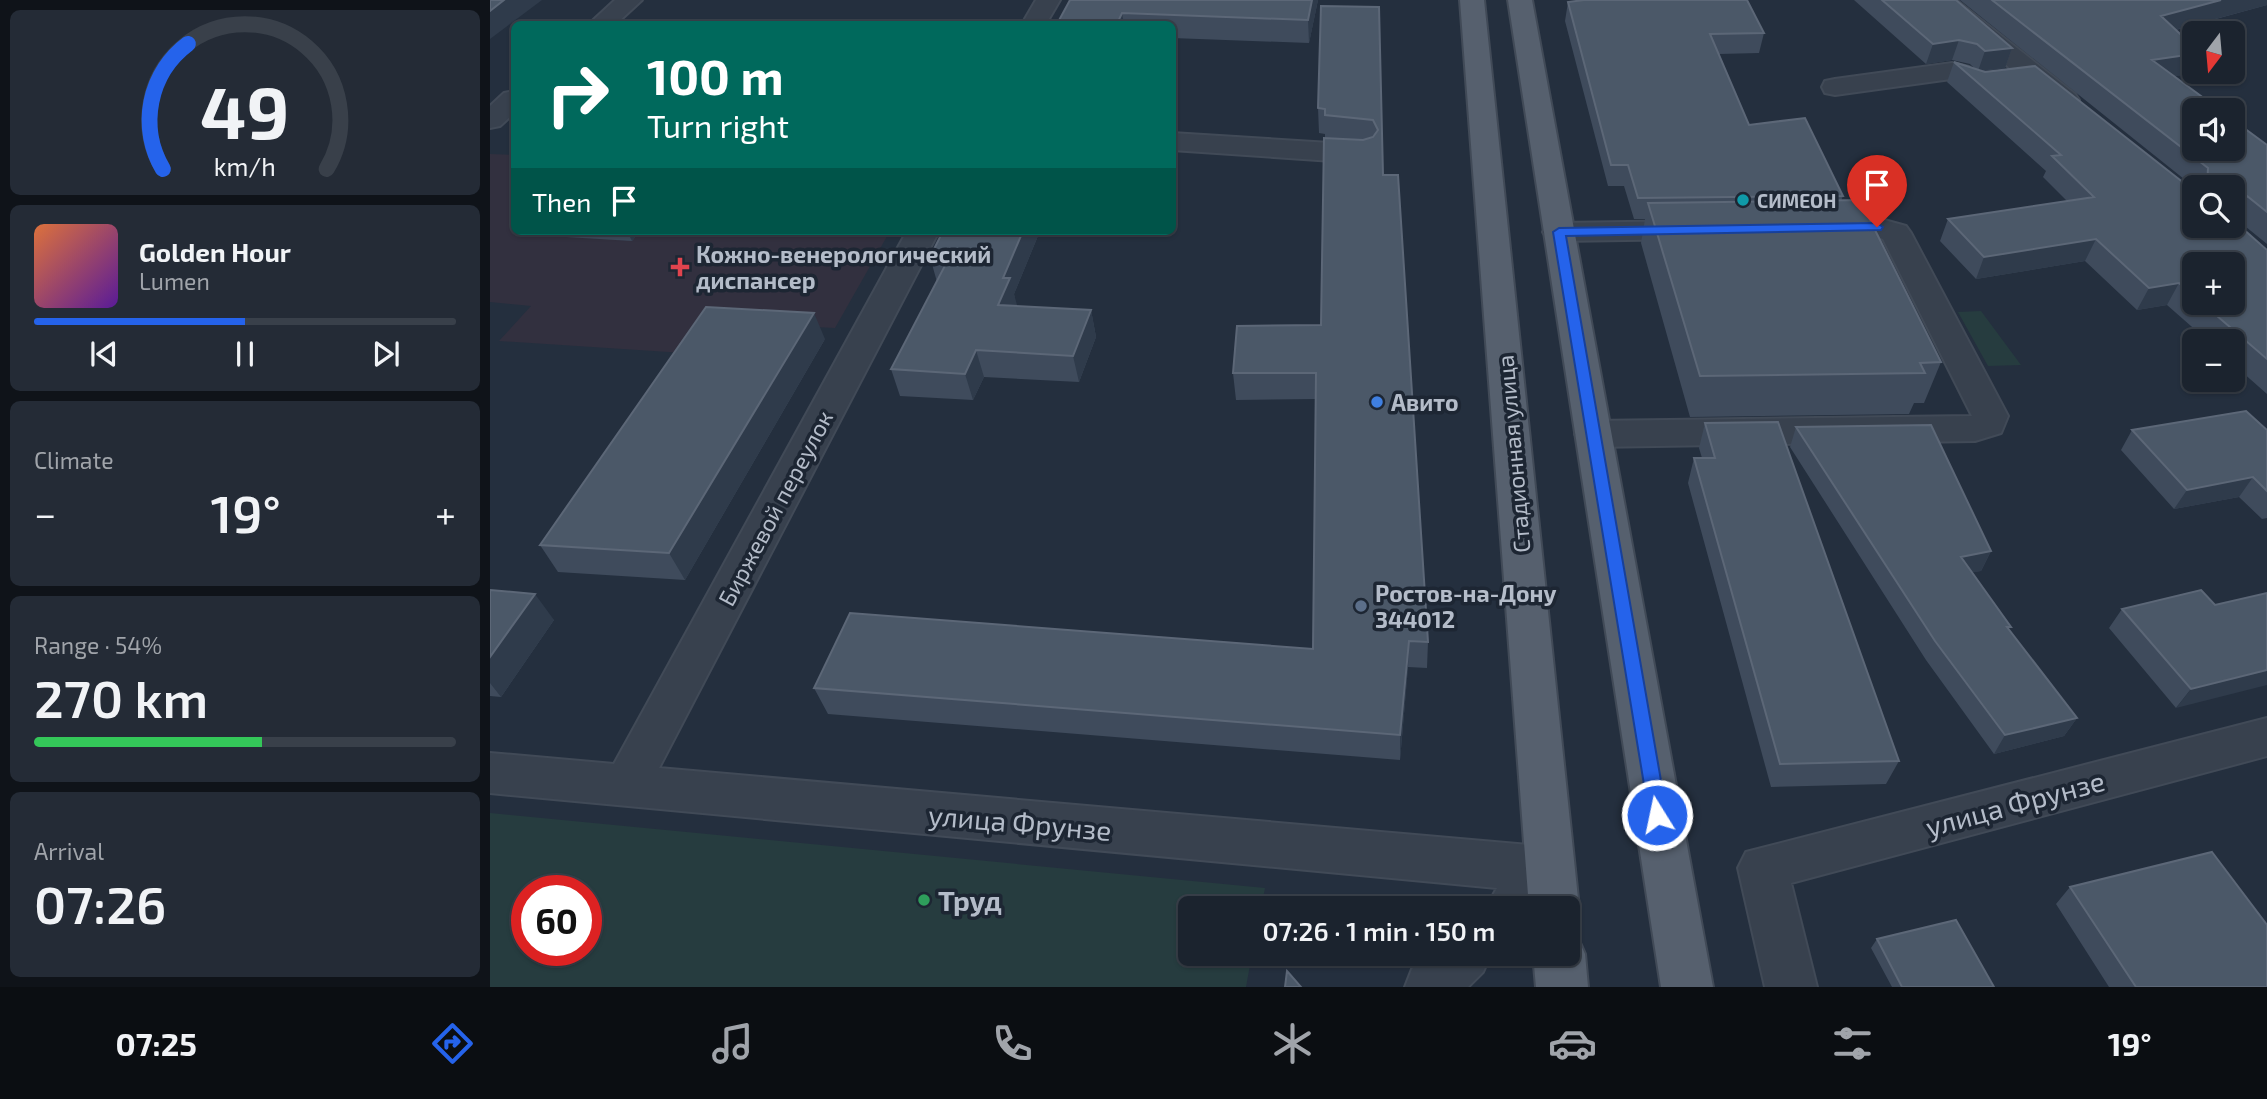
<!DOCTYPE html>
<html lang="en">
<head>
<meta charset="utf-8">
<style>
  body { margin:0; font-family:"Exo 2",sans-serif; background:#242b36; color:#f1f3f6; height:100vh; display:flex; flex-direction:column; font-size:26px; white-space:nowrap }
  * { box-sizing:border-box; margin:0 }
  p { font-size:23px; color:#a0a4aa }
  .icon { flex:none; width:38px; height:38px; fill:none; stroke:currentColor; stroke-width:2; stroke-linecap:round; stroke-linejoin:round }
  .map { position:relative; flex:1; overflow:hidden }
  .drawer { display:flex; flex-direction:column; gap:10px; padding:10px; background:#0f1319; width:490px }
  .drawer>* { flex:none }
  .banner { position:absolute; left:21px; top:21px; width:665px; height:214px; border-radius:10px; box-shadow:0 2px 5px #0004,0 0 0 2px #39404a; background:#00695c; color:#fff; overflow:hidden }
  .needle { width:46px; rotate:196deg }
  .fabs { position:absolute; left:1692px; top:21px; display:grid; gap:14px }
  .fabs a { display:grid; place-items:center; width:63px; height:63px; border-radius:10px; background:#1b232e; box-shadow:0 2px 5px #0004,0 0 0 2px #39404a; font-size:35px }
  .speed { position:absolute; left:21px; top:875px; display:flex; gap:14px; font-size:35px; font-weight:700; text-align:center }
  .speed>* { display:grid; place-content:center; width:91px; height:91px; border-radius:50%; background:#1b232e; box-shadow:0 2px 5px #0004,0 0 0 2px #39404a; line-height:1 }
  .speed .limit { border:10px solid #d22; background:#fff; color:#111 }
  .pin { position:absolute; display:grid; place-items:center; width:60px; height:60px; color:#fff; margin:-72px -30px; border-radius:50% 50% 50% 0; rotate:-45deg; box-shadow:0 0 7px #0007 }
  .pin .icon { rotate:45deg }
  .me { position:absolute; width:77px; margin:-38px; rotate:350deg; stroke-linejoin:round; filter:drop-shadow(0 0 5px #0008) }
  .turn { display:flex; align-items:center; gap:24px; height:147px; padding:0 21px; font-size:32px }
  .turn .icon { width:91px; height:91px; stroke-width:2.5 }
  .turn b { display:block; font-size:49px; line-height:60px }
  .then { display:flex; align-items:center; height:66px; padding:0 21px; background:#0003; gap:14px; font-size:26px }
  .big { font-size:52px; font-weight:600; line-height:1.1 }
  .drawer .card { flex:1; display:flex; flex-direction:column; justify-content:center; gap:10px; min-width:0; padding:0 24px; border-radius:10px; background:#242b36 }
  .drawer .dial { align-items:center; gap:0 }
  .dial svg { height:182px; overflow:visible; fill:none; stroke:#39404a; stroke-width:7; stroke-linecap:round; text-anchor:middle }
  .dial text { fill:#f1f3f6; stroke:none }
  .song { display:flex; align-items:center; gap:21px }
  .cover { width:84px; height:84px; border-radius:10px; background:linear-gradient(135deg,hsl(20 70% 55%),hsl(270 70% 35%)) }
  .played { height:7px; border-radius:4px; background:linear-gradient(90deg,#2563eb 50%,#39404a 50%) }
  .keys { display:flex; justify-content:space-around; direction:ltr }
  .heat { display:flex; justify-content:space-between; align-items:center; font-size:38px; direction:ltr }
  .charge { height:10px; border-radius:5px; background:linear-gradient(90deg,#34c759 54%,#39404a 0) }
  .trip { position:absolute; left:688px; top:896px; width:402px; height:70px; border-radius:10px; background:#1b232e; box-shadow:0 2px 5px #0004,0 0 0 2px #39404a; font-weight:600; line-height:70px; text-align:center }
  .menu { display:flex; height:112px; justify-content:space-around; align-items:center; background:#0b0e12; color:#a0a4aa }
  .menu .icon { width:49px; height:49px }
  .menu .active { color:#2563eb }
  .menu b { font-size:32px; color:#f1f3f6 }
  main { display:flex; flex:1; min-height:0 }
  .map>svg:first-child { display:block }
  .medical { fill:#32303f }
  .green { fill:#263c3f; fill-rule:evenodd }
  .lines { fill:none; stroke-linecap:round; stroke-linejoin:round }
  .minor-casing { stroke:#414a57; stroke-width:4 }
  .major-casing { stroke:#414a57; stroke-width:4 }
  .minor { fill:#38414e; fill-rule:evenodd }
  .major { fill:#56606e; fill-rule:evenodd }
  .wall { fill:#3f4b5c; fill-rule:evenodd }
  .shaded-wall { fill:#2f3b4b }
  .building { fill:#4b5868; stroke:#5c6777; stroke-width:2 }
  .route { fill:#2563eb; stroke:#184099; stroke-width:2 }
  .culture-dot { fill:#0f9aa8; stroke:#1d2633; stroke-width:2.5 }
  .health-dot { fill:#e0444e; stroke:#1d2633; stroke-width:2.5 }
  .shop-dot { fill:#3f7fe0; stroke:#1d2633; stroke-width:2.5 }
  .service-dot { fill:#5c6f8a; stroke:#1d2633; stroke-width:2.5 }
  .leisure-dot { fill:#2e9e5b; stroke:#1d2633; stroke-width:2.5 }
  .labels { text-anchor:middle; dominant-baseline:central; stroke-width:7; stroke-linejoin:round; paint-order:stroke }
  .far-poi-label { font-size:19px; font-weight:bold; fill:#b4bcc9; stroke:#1d2633; text-anchor:start }
  .poi-label { font-size:23px; font-weight:bold; fill:#b4bcc9; stroke:#1d2633; text-anchor:start }
  .street-label { font-size:23px; fill:#b4bcc9; stroke:#1d2633 }
  .near-street-label { font-size:28px; fill:#b4bcc9; stroke:#1d2633 }
  .near-poi-label { font-size:28px; font-weight:bold; fill:#b4bcc9; stroke:#1d2633; text-anchor:start }
</style>
</head>
<body>
<main>
<section class="drawer">
<div class="card dial"><svg viewBox="0 0 100 80">
<path d="M14 69A42 42 0 1 1 86 69"/>
<path d="M14 69A42 42 0 0 1 25 14" stroke="#2563eb"/>
<text x="50" y="56" font-size="32" font-weight="700">49</text>
<text x="50" y="72" font-size="11">km/h</text>
</svg></div>
<div class="card">
<div class="song"><i class="cover"></i><div><b>Golden Hour</b><p>Lumen</p></div></div>
<div class="played"></div>
<div class="keys"><svg class="icon" aria-label="previous" viewBox="0 0 24 24"><path d="M18 5L8 12l10 7zM5 5v14"/></svg><svg class="icon" aria-label="pause" viewBox="0 0 24 24"><path d="M8 5v14M16 5v14"/></svg><svg class="icon" aria-label="next" viewBox="0 0 24 24"><path d="M6 5l10 7-10 7zM19 5v14"/></svg></div>
</div>
<div class="card"><p>Climate</p>
<div class="heat"><a>−</a><b class="big">19°</b><a>+</a></div>
</div>
<div class="card"><p>Range · 54%</p><b class="big">270 km</b><div class="charge"></div></div>
<div class="card"><p>Arrival</p><b class="big">07:26</b></div>
</section>
<div class="map">
<svg width="1777" height="987" viewBox="0 0 1777 987">
  <rect width="100%" height="100%" fill="#242f3e"/>
  <path class="medical" d="M 0,154 L 24,155 L 24,231 L 400,231 L 345,328 L 219,322 L 194,353 L 9,341 L 41,306 L 0,302 Z"/>
  <path class="green" d="M 1491,311 L 1531,365 L 1498,366 L 1468,312 Z
    M 0,813 L 775,888 L 771,908 L 700,908 L 700,954 L 762,954 L 756,987 L 0,987 ZM 37,891 L 96,891 L 96,950 L 37,950 Z"/>
  <g class="lines">
    <g class="minor-casing">
      <path id="minor" d="M 125,0 L 152,0 L 126,24 L 99,24 Z
        M 546,0 L 570,0 L 556,24 L 532,24 Z
        M 1439,0 L 1466,0 L 1585,94 L 1589,100 L 1585,106 L 1575,108 L 1565,106 Z
        M 1462,63 L 1479,67 L 1487,74 L 1507,72 L 1516,74 L 1520,80 L 1516,86 C 1495,91 1478,94 1461,79 L 1345,95 L 1335,93 L 1332,87 L 1335,81 L 1345,79 Z
        M 24,91 L 24,113 L 10,126 L 0,128 L 0,106 L 14,93 Z
        M 682,133 L 872,145 L 882,148 L 886,154 L 882,160 L 872,163 L 682,150 Z
        M 1387,218 L 1416,226 L 1421,233 L 1518,416 L 1511,433 L 1485,441 L 1103,447 L 1090,443 L 1085,434 L 1090,425 L 1103,421 L 1482,416 L 1393,239 L 1384,236 L 1330,237 L 1319,235 L 1315,228 L 1319,221 L 1330,219 Z
        M 1204,221 L 1215,223 L 1219,230 L 1215,237 L 1204,239 L 1069,241 L 1058,239 L 1053,232 L 1058,225 L 1069,223 Z
        M 417,231 L 449,231 L 169,768 L 1060,847 L 1077,854 L 1085,870 L 1077,886 L 1055,908 L 996,908 L 1007,888 L 0,793 L 0,753 L 124,764 Z
        M 1777,718 L 1777,756 L 1301,883 L 1327,987 L 1275,987 L 1248,868 L 1256,852 Z
        M 938,954 L 1001,954 L 993,972 L 978,987 L 915,987 L 922,969 Z"/>
    </g>
    <g class="major-casing">
      <path id="major" d="M 970,0 L 994,0 L 1089,908 L 1082,925 L 1078,926 L 1078,908 L 1039,908 Z
        M 1018,0 L 1042,0 L 1223,987 L 1171,987 Z
        M 1078,933 L 1087,936 L 1095,954 L 1098,987 L 1046,987 L 1043,954 L 1078,954 Z"/>
    </g>
    <use href="#minor" class="minor"/>
    <use href="#major" class="major"/>
  </g>
  <path class="wall" d="M 580,0 L 828,0 L 819,43 L 682,38 L 682,24 L 567,24 Z
    M 1364,0 L 1466,0 L 1522,48 L 1515,68 L 1492,71 L 1777,250 L 1777,394 L 1743,364 L 1743,341 L 1718,341 L 1677,305 L 1647,310 L 1595,261 L 1486,279 L 1450,241 L 1458,219 L 1577,201 L 1553,177 L 1556,171 L 1457,82 L 1464,62 L 1484,68 L 1480,64 L 1462,60 L 1436,64 ZM 1704,264 L 1743,303 L 1704,303 Z
    M 1470,0 L 1777,0 L 1777,5 L 1686,30 L 1704,47 L 1704,67 L 1701,74 L 1684,76 L 1777,145 L 1777,244 L 1745,218 L 1743,220 L 1743,187 L 1704,187 Z
    M 1078,2 L 1274,33 L 1269,53 L 1229,54 L 1259,125 L 1353,196 L 1351,201 L 1451,362 L 1434,403 L 1424,403 L 1419,414 L 1200,417 L 1151,243 L 1155,219 L 1144,219 L 1134,186 L 1118,186 L 1075,21 Z
    M 889,7 L 893,175 L 938,642 L 937,668 L 918,667 L 910,760 L 338,714 L 324,688 L 823,649 L 826,399 L 746,400 L 743,373 L 831,325 L 835,138 L 835,134 L 829,133 L 828,108 Z
    M 73,231 L 150,231 L 142,241 L 76,237 Z
    M 453,231 L 550,231 L 524,294 L 526,306 L 601,310 L 606,337 L 589,382 L 494,377 L 483,400 L 410,396 L 401,369 L 447,282 L 440,257 Z
    M 335,339 L 195,580 L 68,572 L 50,545 Z
    M 1215,423 L 1409,761 L 1396,784 L 1281,787 L 1198,483 L 1204,458 L 1212,458 L 1209,448 Z
    M 1306,427 L 1501,551 L 1491,571 L 1482,572 L 1519,630 L 1587,718 L 1574,736 L 1504,754 L 1436,660 L 1300,447 Z
    M 1642,430 L 1777,430 L 1777,518 L 1772,519 L 1749,497 L 1684,509 L 1631,450 Z
    M 0,590 L 64,620 L 11,697 L 0,696 Z
    M 1777,593 L 1686,708 L 1619,628 L 1632,609 L 1725,605 Z
    M 1580,887 L 1777,987 L 1619,987 L 1566,904 Z
    M 1387,939 L 1504,987 L 1402,987 L 1381,948 Z"/>
  <path class="shaded-wall" d="M 14,0 L 52,0 L 0,39 L 0,11 Z
    M 822,0 L 828,0 L 819,43 L 818,20 Z
    M 1731,0 L 1777,0 L 1777,5 L 1662,36 L 1671,16 Z
    M 632,13 L 634,24 L 627,24 Z
    M 1469,40 L 1462,60 L 1436,64 L 1443,44 Z
    M 1522,48 L 1515,68 L 1488,71 L 1495,51 Z
    M 1704,54 L 1704,67 L 1701,74 L 1653,81 L 1662,60 Z
    M 1757,196 L 1745,218 L 1743,220 L 1752,202 Z
    M 137,231 L 150,231 L 142,241 Z
    M 533,231 L 550,231 L 524,294 L 527,305 L 515,331 L 508,305 L 513,278 Z
    M 1606,239 L 1595,261 L 1486,279 L 1494,257 Z
    M 1689,283 L 1677,305 L 1647,310 L 1659,288 Z
    M 601,310 L 606,337 L 589,382 L 583,356 Z
    M 324,313 L 335,339 L 195,580 L 179,553 Z
    M 486,350 L 494,377 L 483,400 L 475,374 Z
    M 1763,477 L 1749,497 L 1684,509 L 1697,490 Z
    M 1501,551 L 1491,571 L 1462,576 L 1471,557 Z
    M 45,594 L 64,620 L 11,697 L 0,683 L 0,657 Z
    M 919,641 L 918,667 L 910,760 L 910,735 Z
    M 1777,670 L 1777,685 L 1686,708 L 1701,689 Z
    M 1587,718 L 1574,736 L 1504,754 L 1515,735 Z"/>
  <path class="building" d="M 0,0 L 14,0 L 0,11 Z
    M 580,0 L 822,0 L 818,20 L 632,13 L 627,24 L 567,24 Z
    M 1094,0 L 1257,0 L 1274,33 L 1220,34 L 1259,125 L 1315,118 L 1353,196 L 1148,198 L 1138,165 L 1121,165 L 1078,2 Z
    M 1392,0 L 1466,0 L 1522,48 L 1495,51 L 1487,44 L 1469,40 L 1443,44 Z
    M 1502,0 L 1731,0 L 1671,16 L 1704,47 L 1704,54 L 1662,60 L 1730,110 L 1704,110 L 1704,149 L 1743,149 L 1743,120 L 1777,145 L 1777,212 L 1757,196 L 1752,202 L 1743,202 L 1743,187 L 1717,187 L 1718,168 Z
    M 831,6 L 889,7 L 893,175 L 908,175 L 938,642 L 919,641 L 910,735 L 324,688 L 360,613 L 823,649 L 826,373 L 743,373 L 747,326 L 831,325 L 834,138 L 873,140 L 883,137 L 888,130 L 883,120 L 835,115 L 835,109 L 828,108 Z
    M 1464,62 L 1495,72 L 1545,66 L 1704,191 L 1704,226 L 1743,226 L 1743,220 L 1777,250 L 1777,359 L 1712,303 L 1743,303 L 1743,264 L 1704,264 L 1704,297 L 1689,283 L 1659,288 L 1606,239 L 1494,257 L 1458,219 L 1604,197 L 1562,156 L 1571,155 Z
    M 1370,200 L 1451,362 L 1430,363 L 1435,373 L 1210,376 L 1158,203 Z
    M 453,231 L 533,231 L 513,278 L 520,278 L 508,305 L 601,310 L 583,356 L 486,350 L 475,374 L 401,369 L 459,258 L 440,257 Z
    M 216,307 L 324,313 L 179,553 L 50,545 Z
    M 1756,411 L 1777,430 L 1777,491 L 1763,477 L 1697,490 L 1642,430 Z
    M 1288,422 L 1409,761 L 1290,764 L 1204,458 L 1225,458 L 1215,423 Z
    M 1441,425 L 1501,551 L 1471,557 L 1521,627 L 1517,627 L 1587,718 L 1515,735 L 1445,641 L 1306,427 Z
    M 0,590 L 45,594 L 0,657 Z
    M 1711,590 L 1725,605 L 1777,593 L 1777,670 L 1701,689 L 1632,609 Z
    M 1722,852 L 1777,925 L 1777,987 L 1646,987 L 1580,887 Z
    M 1466,920 L 1504,987 L 1412,987 L 1387,939 Z
    M 797,971 L 811,987 L 795,987 Z"/>
  <path class="route" d="M 1387,223 L 1393,227 L 1391,230 L 1076,236 L 1177,815 L 1174,821 L 1167,824 L 1160,821 L 1063,232 L 1069,228 Z"/>
  <circle class="culture-dot" cx="1253" cy="200" r="7"/>
  <path class="health-dot" d="M186.5 256.5h7v7h7v7h-7v7h-7v-7h-7v-7h7z"/>
  <circle class="shop-dot" cx="887" cy="402" r="7"/>
  <circle class="service-dot" cx="871" cy="606" r="7"/>
  <circle class="leisure-dot" cx="434" cy="900" r="7"/>
  <g class="labels">
    <g class="far-poi-label">
      <text x="1267" y="200">СИМЕОН</text>
    </g>
    <g class="poi-label">
      <text x="206" y="254">Кожно-венерологический<tspan x="206" dy="26">диспансер</tspan></text>
      <text x="901" y="402">Авито</text>
      <text x="885" y="593">Ростов-на-Дону<tspan x="885" dy="26">344012</tspan></text>
    </g>
    <g class="street-label">
      <text transform="translate(1023 454) rotate(-95)">Стадионная улица</text>
      <text transform="translate(285 508) rotate(-62)">Биржевой переулок</text>
    </g>
    <g class="near-street-label">
      <text transform="translate(1525 803) rotate(-15)">улица Фрунзе</text>
      <text transform="translate(530 822) rotate(5)">улица Фрунзе</text>
    </g>
    <g class="near-poi-label">
      <text x="448" y="900">Труд</text>
    </g>
  </g>
</svg>
<div class="fabs">
<a><svg class="needle" viewBox="-14 -14 28 28"><path d="M0-13l5 13h-10z" fill="#e53935"/><path d="M0 13l5-13h-10z" fill="#a0a4aa"/></svg></a>
<a><svg class="icon" aria-label="sound" viewBox="0 0 24 24"><path d="M4 9h4l5-4v14l-5-4H4zM17 9q2 3 0 6"/></svg></a>
<a><svg class="icon" aria-label="search" viewBox="0 0 24 24"><circle cx="10" cy="10" r="6"/><path d="M15 15l6 6"/></svg></a>
<a>+</a>
<a>−</a>
</div>
<div class="speed"><div class="limit">60</div></div>
<div class="pin" style="left:1387px;top:227px;background:#d93025"><svg class="icon" aria-label="arrive" viewBox="0 0 24 24"><path d="M6 21V4h12l-3 4 3 4H6"/></svg></div>
<svg class="me" style="left:1167px;top:815px" viewBox="-20 -20 40 40"><circle r="17" fill="#2563eb" stroke="#fff" stroke-width="3"/><path d="M0-11L8 9 0 5-8 9z" fill="#fff"/></svg>
<div class="trip">07:26 · 1 min · 150 m</div>
<div class="banner">
<div class="turn"><svg class="icon" aria-label="right" viewBox="0 0 24 24"><path d="M7 20v-9h11M14 6l5 5-5 5"/></svg><div><b>100 m</b>Turn right</div></div>
<div class="then">Then<svg class="icon" aria-label="arrive" viewBox="0 0 24 24"><path d="M6 21V4h12l-3 4 3 4H6"/></svg></div>
</div>
</div>
</main>
<nav class="menu">
<b>07:25</b>
<svg class="icon active" aria-label="directions" viewBox="0 0 24 24"><path d="M12 3l9 9-9 9-9-9zM9 14v-3h6M13 9l2 2-2 2"/></svg>
<svg class="icon" aria-label="music" viewBox="0 0 24 24"><path d="M9 18V5l10-2v13"/><circle cx="6" cy="18" r="3"/><circle cx="16" cy="16" r="3"/></svg>
<svg class="icon" aria-label="phone" viewBox="0 0 24 24"><path d="M5 4h4l2 5-3 2q2 4 5 5l2-3 5 2v4C11 20 4 13 5 4z"/></svg>
<svg class="icon" aria-label="climate" viewBox="0 0 24 24"><path d="M12 3v18M4 7l16 10M4 17L20 7"/></svg>
<svg class="icon" aria-label="car" viewBox="0 0 24 24"><path d="M5 17H2v-5l4-1 3-4h7l3 4 3 1v5h-3M9 17h6M6 11h13"/><circle cx="7" cy="17" r="2"/><circle cx="17" cy="17" r="2"/></svg>
<svg class="icon" aria-label="filters" viewBox="0 0 24 24"><path d="M4 7h16M4 17h16"/><circle cx="9" cy="7" r="2"/><circle cx="15" cy="17" r="2"/></svg>
<b>19°</b>
</nav>
</body>
</html>
